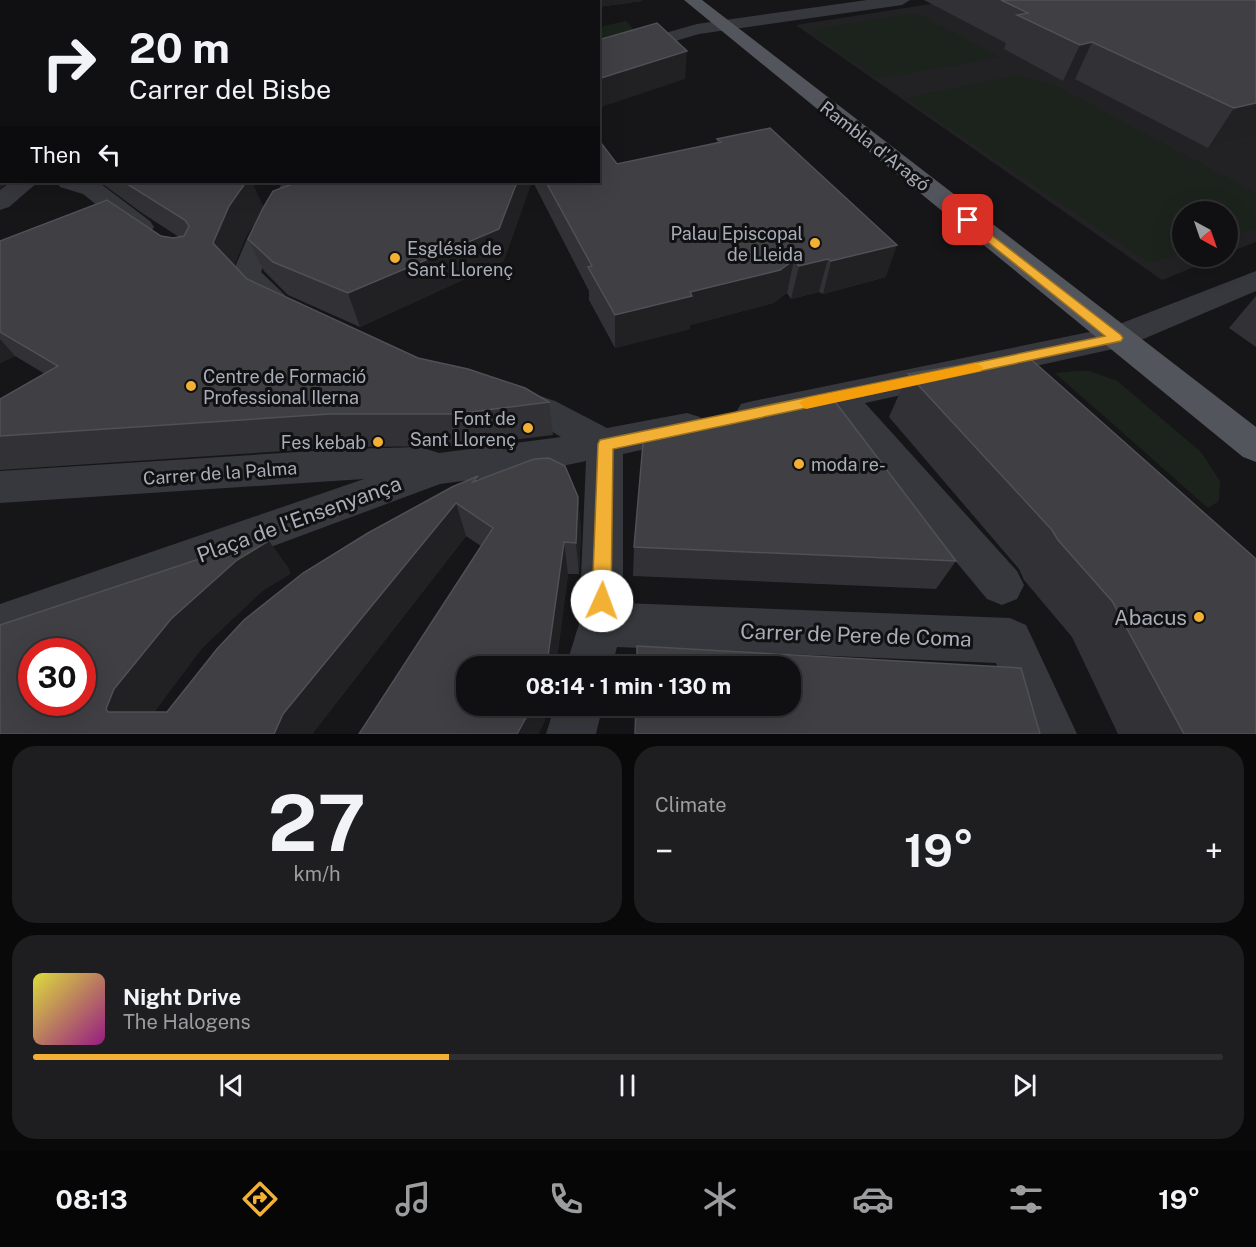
<!DOCTYPE html>
<html lang="en">
<head>
<meta charset="utf-8">
<style>
  body { margin:0; font-family:"Public Sans",sans-serif; background:#1e1e20; color:#f1f3f6; height:100vh; display:flex; flex-direction:column; font-size:22px; white-space:nowrap }
  * { box-sizing:border-box; margin:0 }
  p { font-size:20px; color:#9c9d9f }
  .icon { flex:none; width:33px; height:33px; fill:none; stroke:currentColor; stroke-width:2; stroke-linecap:round; stroke-linejoin:round }
  .map { position:relative; height:734px; overflow:hidden }
  .side { display:flex; flex-direction:column; gap:12px; padding:12px; background:#09090a; flex:1 }
  .side>* { flex:none }
  .top-card { position:absolute; left:0px; top:0px; width:600px; height:183px; box-shadow:0 6px 24px #0002,0 0 0 2px #303032; background:#101012; color:#f1f3f6; overflow:hidden }
  .needle { width:39px; rotate:140deg }
  .buttons { position:absolute; left:1172px; top:201px; display:grid; gap:12px }
  .buttons a { display:grid; place-items:center; width:66px; height:66px; border-radius:50%; background:#101012; box-shadow:0 6px 24px #0002,0 0 0 2px #303032; font-size:30px }
  .speed { position:absolute; left:18px; top:638px; display:flex; gap:12px; font-size:30px; font-weight:700; text-align:center }
  .speed>* { display:grid; place-content:center; width:78px; height:78px; border-radius:50%; background:#101012; box-shadow:0 6px 24px #0002,0 0 0 2px #303032; line-height:1 }
  .speed .limit { border:9px solid #d22; background:#fff; color:#111 }
  .pin { position:absolute; display:grid; place-items:center; width:51px; height:51px; color:#fff; margin:-26px; border-radius:12px; box-shadow:0 3px 9px #0006 }
  .me { position:absolute; width:66px; margin:-33px; rotate:2deg; stroke-linejoin:round; filter:drop-shadow(0 0 4px #0008) }
  .turn { display:flex; align-items:center; gap:21px; height:126px; padding:0 30px; font-size:27px }
  .turn .icon { width:78px; height:78px; stroke-width:2.5 }
  .turn b { display:block; font-size:42px; line-height:51px }
  .then { display:flex; align-items:center; height:57px; padding:0 30px; background:#0003; gap:12px; font-size:22px }
  .big { font-size:45px; font-weight:700; line-height:1.1 }
  .side .widget { flex:1; display:flex; flex-direction:column; justify-content:center; gap:9px; min-width:0; padding:0 21px; border-radius:24px; background:#1e1e20 }
  .side .dial { align-items:center; gap:0 }
  .dial b { font-size:78px; line-height:1 }
  .song { display:flex; align-items:center; gap:18px }
  .cover { width:72px; height:72px; border-radius:9px; background:linear-gradient(135deg,hsl(60 70% 55%),hsl(310 70% 35%)) }
  .played { height:6px; border-radius:3px; background:linear-gradient(90deg,#f2b134 35%,#303032 35%) }
  .keys { display:flex; justify-content:space-around; direction:ltr }
  .heat { display:flex; justify-content:space-between; align-items:center; font-size:33px; direction:ltr }
  .side .tiles { flex:1; display:grid; gap:12px; grid-template-columns:1fr 1fr }
  .widget:last-child { grid-column:span 2 }
  .trip { position:absolute; left:456px; top:656px; width:345px; height:60px; border-radius:24px; background:#101012; box-shadow:0 6px 24px #0002,0 0 0 2px #303032; font-weight:700; line-height:60px; text-align:center }
  .dock { display:flex; height:96px; justify-content:space-around; align-items:center; background:#060607; color:#9c9d9f }
  .dock .icon { width:42px; height:42px }
  .dock .active { color:#f2b134 }
  .dock b { font-size:27px; color:#f1f3f6 }
  .map>svg:first-child { display:block }
  .built { fill:#222225 }
  .green { fill:#1c231d }
  .lines { fill:none; stroke-linecap:round; stroke-linejoin:round }
  .minor { fill:#37383d; fill-rule:evenodd }
  .major { fill:#53555c; fill-rule:evenodd }
  .wall { fill:#323236 }
  .shaded-wall { fill:#212124 }
  .building { fill:#3f3f44; stroke:#4f5156; stroke-width:1.5; fill-rule:evenodd }
  .route { fill:#f2b134; stroke:#9d7322; stroke-width:1.5 }
  .slow { fill:#f59e0b }
  .poi-dot { fill:#f2b134; stroke:#111113; stroke-width:2 }
  .labels { text-anchor:middle; dominant-baseline:central; stroke-width:6; stroke-linejoin:round; paint-order:stroke }
  .street-label { font-size:18px; fill:#a8adb8; stroke:#111113 }
  .poi-label { font-size:18px; fill:#a8adb8; stroke:#111113; text-anchor:end }
  .near-street-label { font-size:21px; fill:#a8adb8; stroke:#111113 }
  .near-poi-label { font-size:21px; fill:#a8adb8; stroke:#111113; text-anchor:end }
</style>
</head>
<body>
<div class="map">
<svg width="1256" height="734" viewBox="0 0 1256 734">
  <rect width="100%" height="100%" fill="#161618"/>
  <path class="built" d="M 956,0 L 1256,0 L 1256,242 L 1227,253 L 1227,212 L 1182,212 L 1182,256 L 1219,257 L 1162,280 L 796,25 Z"/>
  <path class="green" d="M 916,13 L 1000,57 L 877,79 L 807,30 Z
    M 626,21 L 637,33 L 599,39 L 599,27 Z
    M 1017,75 L 1051,83 L 1256,193 L 1256,228 L 1227,238 L 1227,212 L 1182,212 L 1182,253 L 1149,263 L 905,98 Z
    M 1076,371 L 1090,371 L 1117,381 L 1201,452 L 1220,481 L 1219,501 L 1208,508 L 1055,373 Z"/>
  <g class="lines">
    <path class="minor" d="M 867,0 L 910,0 L 902,5 L 699,34 L 598,64 L 598,52 L 697,24 Z
      M 0,80 L 2,80 L 2,92 L 0,92 Z
      M 11,182 L 38,182 L 9,207 L 0,210 L 0,190 Z
      M 57,182 L 93,182 L 101,184 L 150,221 L 154,227 L 150,233 L 141,235 L 132,233 L 83,194 L 60,187 Z
      M 283,182 L 307,182 L 275,239 L 261,272 L 287,297 L 301,303 L 305,310 L 301,317 C 272,325 246,296 232,274 L 247,239 Z
      M 1256,271 L 1256,291 L 1127,346 L 865,403 L 1017,571 L 1024,585 L 1017,599 L 1002,605 L 987,599 L 831,411 L 753,427 L 741,424 L 735,414 L 741,404 L 753,401 L 1109,328 Z
      M 510,386 L 555,401 L 607,428 L 687,413 L 700,417 L 705,427 L 700,437 L 623,454 L 623,603 L 1010,618 L 1026,625 L 1077,734 L 1027,734 L 996,663 L 617,647 L 612,666 L 566,666 L 579,624 L 586,461 L 543,470 L 440,484 L 0,648 L 0,604 L 364,479 L 0,503 L 0,471 L 345,449 L 420,447 L 439,453 L 561,437 L 531,419 L 498,408 L 493,399 L 498,390 Z
      M 555,705 L 603,705 L 596,734 L 546,734 Z"/>
    <path class="major" d="M 684,0 L 702,0 L 1256,427 L 1256,462 L 1243,457 Z"/>
  </g>
  <path class="wall" d="M 0,0 L 246,0 L 246,2 L 2,2 L 2,72 L 0,72 Z
    M 493,0 L 642,0 L 642,1 L 598,7 L 598,2 L 494,2 Z
    M 924,0 L 1256,0 L 1256,136 L 1208,148 L 1075,79 L 1063,81 L 1004,49 L 1006,43 Z
    M 717,139 L 886,277 L 823,294 L 819,292 L 791,299 L 787,293 L 773,303 L 690,325 L 690,329 L 615,348 L 589,300 L 589,291 L 533,182 L 598,182 L 617,164 L 717,143 Z
    M 100,182 L 252,182 L 263,207 L 504,261 L 360,327 L 288,295 L 264,271 L 248,239 L 259,216 L 245,238 L 234,266 L 247,279 L 418,358 L 549,402 L 553,435 L 463,446 L 345,447 L 0,470 L 0,399 L 45,374 L 15,356 L 0,363 L 0,241 L 161,236 L 173,238 L 179,237 L 142,213 Z
    M 1256,296 L 1256,347 L 1229,328 Z
    M 908,374 L 1256,734 L 1118,734 L 1072,637 L 1024,580 L 1019,569 L 889,417 Z
    M 479,480 L 578,497 L 581,530 L 579,574 L 568,574 L 556,666 L 466,666 L 545,720 L 538,734 L 359,734 L 481,546 L 466,536 L 312,734 L 0,734 L 266,537 L 289,569 L 290,574 L 262,591 L 202,648 L 154,712 L 167,712 Z
    M 634,547 L 956,561 L 936,589 L 633,576 Z"/>
  <path class="shaded-wall" d="M 235,0 L 246,0 L 246,2 L 235,2 Z
    M 504,0 L 642,0 L 642,1 L 598,7 L 598,2 L 504,2 Z
    M 1092,42 L 1075,79 L 1063,81 L 1080,45 Z
    M 687,51 L 685,79 L 598,108 L 598,79 Z
    M 1256,103 L 1256,136 L 1208,148 L 1234,108 Z
    M 2,141 L 2,182 L 10,182 L 0,189 L 0,142 Z
    M 246,182 L 252,182 L 264,208 L 245,238 L 230,276 L 213,243 L 229,206 Z
    M 517,182 L 532,182 L 504,261 L 360,327 L 348,293 Z
    M 897,245 L 886,277 L 823,294 L 831,261 Z
    M 828,259 L 819,292 L 791,299 L 799,266 Z
    M 794,260 L 787,293 L 773,303 L 690,325 L 690,329 L 615,348 L 615,315 Z
    M 0,339 L 15,356 L 0,363 Z
    M 578,497 L 581,530 L 579,574 L 576,543 Z
    M 456,503 L 466,536 L 312,734 L 274,734 L 283,714 Z
    M 266,537 L 289,569 L 290,574 L 262,591 L 202,648 L 152,715 L 108,712 L 106,709 L 114,689 L 171,619 L 237,560 Z
    M 564,542 L 568,574 L 556,666 L 546,666 Z
    M 533,705 L 549,705 L 545,720 L 538,734 L 517,734 Z"/>
  <path class="building" d="M 0,0 L 235,0 L 235,2 L 2,2 L 2,53 L 0,53 Z
    M 1001,0 L 1256,0 L 1256,103 L 1234,108 L 1092,42 L 1080,45 L 1017,15 L 1028,13 Z
    M 657,23 L 687,51 L 598,79 L 598,40 Z
    M 2,98 L 2,141 L 0,142 L 0,99 Z
    M 770,128 L 897,245 L 831,261 L 828,259 L 799,266 L 794,260 L 780,270 L 690,292 L 692,296 L 615,315 L 588,267 L 592,266 L 546,182 L 598,182 L 598,139 L 617,164 L 721,142 L 717,139 Z
    M 124,182 L 246,182 L 229,206 L 213,243 L 247,279 L 418,358 L 468,369 L 525,388 L 549,402 L 454,414 L 329,414 L 0,436 L 0,399 L 58,366 L 0,332 L 0,241 L 107,200 L 161,236 L 173,238 L 184,236 L 189,226 L 185,220 Z
    M 298,182 L 517,182 L 499,229 L 348,293 L 273,262 L 248,239 L 263,208 L 273,191 Z
    M 1025,354 L 1256,559 L 1256,734 L 1184,734 L 1112,601 L 1058,540 L 1052,530 L 908,374 Z
    M 833,399 L 956,561 L 634,547 L 644,432 Z
    M 549,458 L 565,466 L 578,497 L 576,543 L 564,542 L 548,656 L 546,666 L 466,666 L 466,705 L 533,705 L 517,734 L 359,734 L 493,528 L 456,503 L 283,714 L 274,734 L 0,734 L 0,625 L 266,537 L 267,542 L 237,560 L 171,619 L 114,689 L 106,709 L 108,712 L 167,712 L 217,649 L 244,620 L 303,573 L 368,533 L 452,487 L 478,476 L 473,482 L 534,459 ZM 32,651 L 82,651 L 82,702 L 32,702 Z
    M 637,646 L 1021,668 L 1040,734 L 635,734 L 636,705 L 790,705 L 790,666 L 637,666 Z"/>
  <path class="route" d="M 968,217 L 1121,335 L 1123,338 L 1121,341 L 613,449 L 611,601 L 608,607 L 602,610 L 595,607 L 592,601 L 598,444 L 600,440 L 1105,336 L 964,223 L 963,220 Z"/>
  <path class="slow" d="M 976,363 L 983,367 L 981,371 L 806,409 L 799,403 L 806,398 Z"/>
  <g class="poi-dot">
    <circle cx="815" cy="243" r="6"/>
    <circle cx="395" cy="258" r="6"/>
    <circle cx="191" cy="386" r="6"/>
    <circle cx="528" cy="428" r="6"/>
    <circle cx="378" cy="442" r="6"/>
    <circle cx="799" cy="464" r="6"/>
    <circle cx="1199" cy="617" r="6"/>
  </g>
  <g class="labels">
    <g class="street-label">
      <text transform="translate(875 146) rotate(38)">Rambla d'Aragó</text>
      <text transform="translate(220 473) rotate(-4)">Carrer de la Palma</text>
    </g>
    <g class="poi-label">
      <text x="803" y="233">Palau Episcopal<tspan x="803" dy="21">de Lleida</tspan></text>
      <text x="407" y="248" text-anchor="start">Església de<tspan x="407" dy="21">Sant Llorenç</tspan></text>
      <text x="203" y="376" text-anchor="start">Centre de Formació<tspan x="203" dy="21">Professional Ilerna</tspan></text>
      <text x="516" y="418">Font de<tspan x="516" dy="21">Sant Llorenç</tspan></text>
      <text x="366" y="442">Fes kebab</text>
      <text x="811" y="464" text-anchor="start">moda re-</text>
    </g>
    <g class="near-street-label">
      <text transform="translate(299 519) rotate(-20)">Plaça de l'Ensenyança</text>
      <text transform="translate(856 635) rotate(2)">Carrer de Pere de Coma</text>
    </g>
    <g class="near-poi-label">
      <text x="1187" y="617">Abacus</text>
    </g>
  </g>
</svg>
<div class="buttons">
<a><svg class="needle" viewBox="-14 -14 28 28"><path d="M0-13l5 13h-10z" fill="#e53935"/><path d="M0 13l5-13h-10z" fill="#9c9d9f"/></svg></a>
</div>
<div class="speed"><div class="limit">30</div></div>
<div class="pin" style="left:968px;top:220px;background:#d93025"><svg class="icon" aria-label="arrive" viewBox="0 0 24 24"><path d="M6 21V4h12l-3 4 3 4H6"/></svg></div>
<svg class="me" style="left:602px;top:601px" viewBox="-20 -20 40 40"><circle r="19" fill="#fff"/><path d="M0-13L10 11 0 6-10 11z" fill="#f2b134"/></svg>
<div class="trip">08:14 · 1 min · 130 m</div>
<div class="top-card">
<div class="turn"><svg class="icon" aria-label="right" viewBox="0 0 24 24"><path d="M7 20v-9h11M14 6l5 5-5 5"/></svg><div><b>20 m</b>Carrer del Bisbe</div></div>
<div class="then">Then<svg class="icon" aria-label="left" viewBox="0 0 24 24"><path d="M17 20v-9H6M10 6l-5 5 5 5"/></svg></div>
</div>
</div>
<section class="side">
<div class="tiles">
<div class="widget dial"><b>27</b><p>km/h</p></div>
<div class="widget"><p>Climate</p>
<div class="heat"><a>−</a><b class="big">19°</b><a>+</a></div>
</div>
<div class="widget">
<div class="song"><i class="cover"></i><div><b>Night Drive</b><p>The Halogens</p></div></div>
<div class="played"></div>
<div class="keys"><svg class="icon" aria-label="previous" viewBox="0 0 24 24"><path d="M18 5L8 12l10 7zM5 5v14"/></svg><svg class="icon" aria-label="pause" viewBox="0 0 24 24"><path d="M8 5v14M16 5v14"/></svg><svg class="icon" aria-label="next" viewBox="0 0 24 24"><path d="M6 5l10 7-10 7zM19 5v14"/></svg></div>
</div>
</div>
</section>
<nav class="dock">
<b>08:13</b>
<svg class="icon active" aria-label="directions" viewBox="0 0 24 24"><path d="M12 3l9 9-9 9-9-9zM9 14v-3h6M13 9l2 2-2 2"/></svg>
<svg class="icon" aria-label="music" viewBox="0 0 24 24"><path d="M9 18V5l10-2v13"/><circle cx="6" cy="18" r="3"/><circle cx="16" cy="16" r="3"/></svg>
<svg class="icon" aria-label="phone" viewBox="0 0 24 24"><path d="M5 4h4l2 5-3 2q2 4 5 5l2-3 5 2v4C11 20 4 13 5 4z"/></svg>
<svg class="icon" aria-label="climate" viewBox="0 0 24 24"><path d="M12 3v18M4 7l16 10M4 17L20 7"/></svg>
<svg class="icon" aria-label="car" viewBox="0 0 24 24"><path d="M5 17H2v-5l4-1 3-4h7l3 4 3 1v5h-3M9 17h6M6 11h13"/><circle cx="7" cy="17" r="2"/><circle cx="17" cy="17" r="2"/></svg>
<svg class="icon" aria-label="filters" viewBox="0 0 24 24"><path d="M4 7h16M4 17h16"/><circle cx="9" cy="7" r="2"/><circle cx="15" cy="17" r="2"/></svg>
<b>19°</b>
</nav>
</body>
</html>
